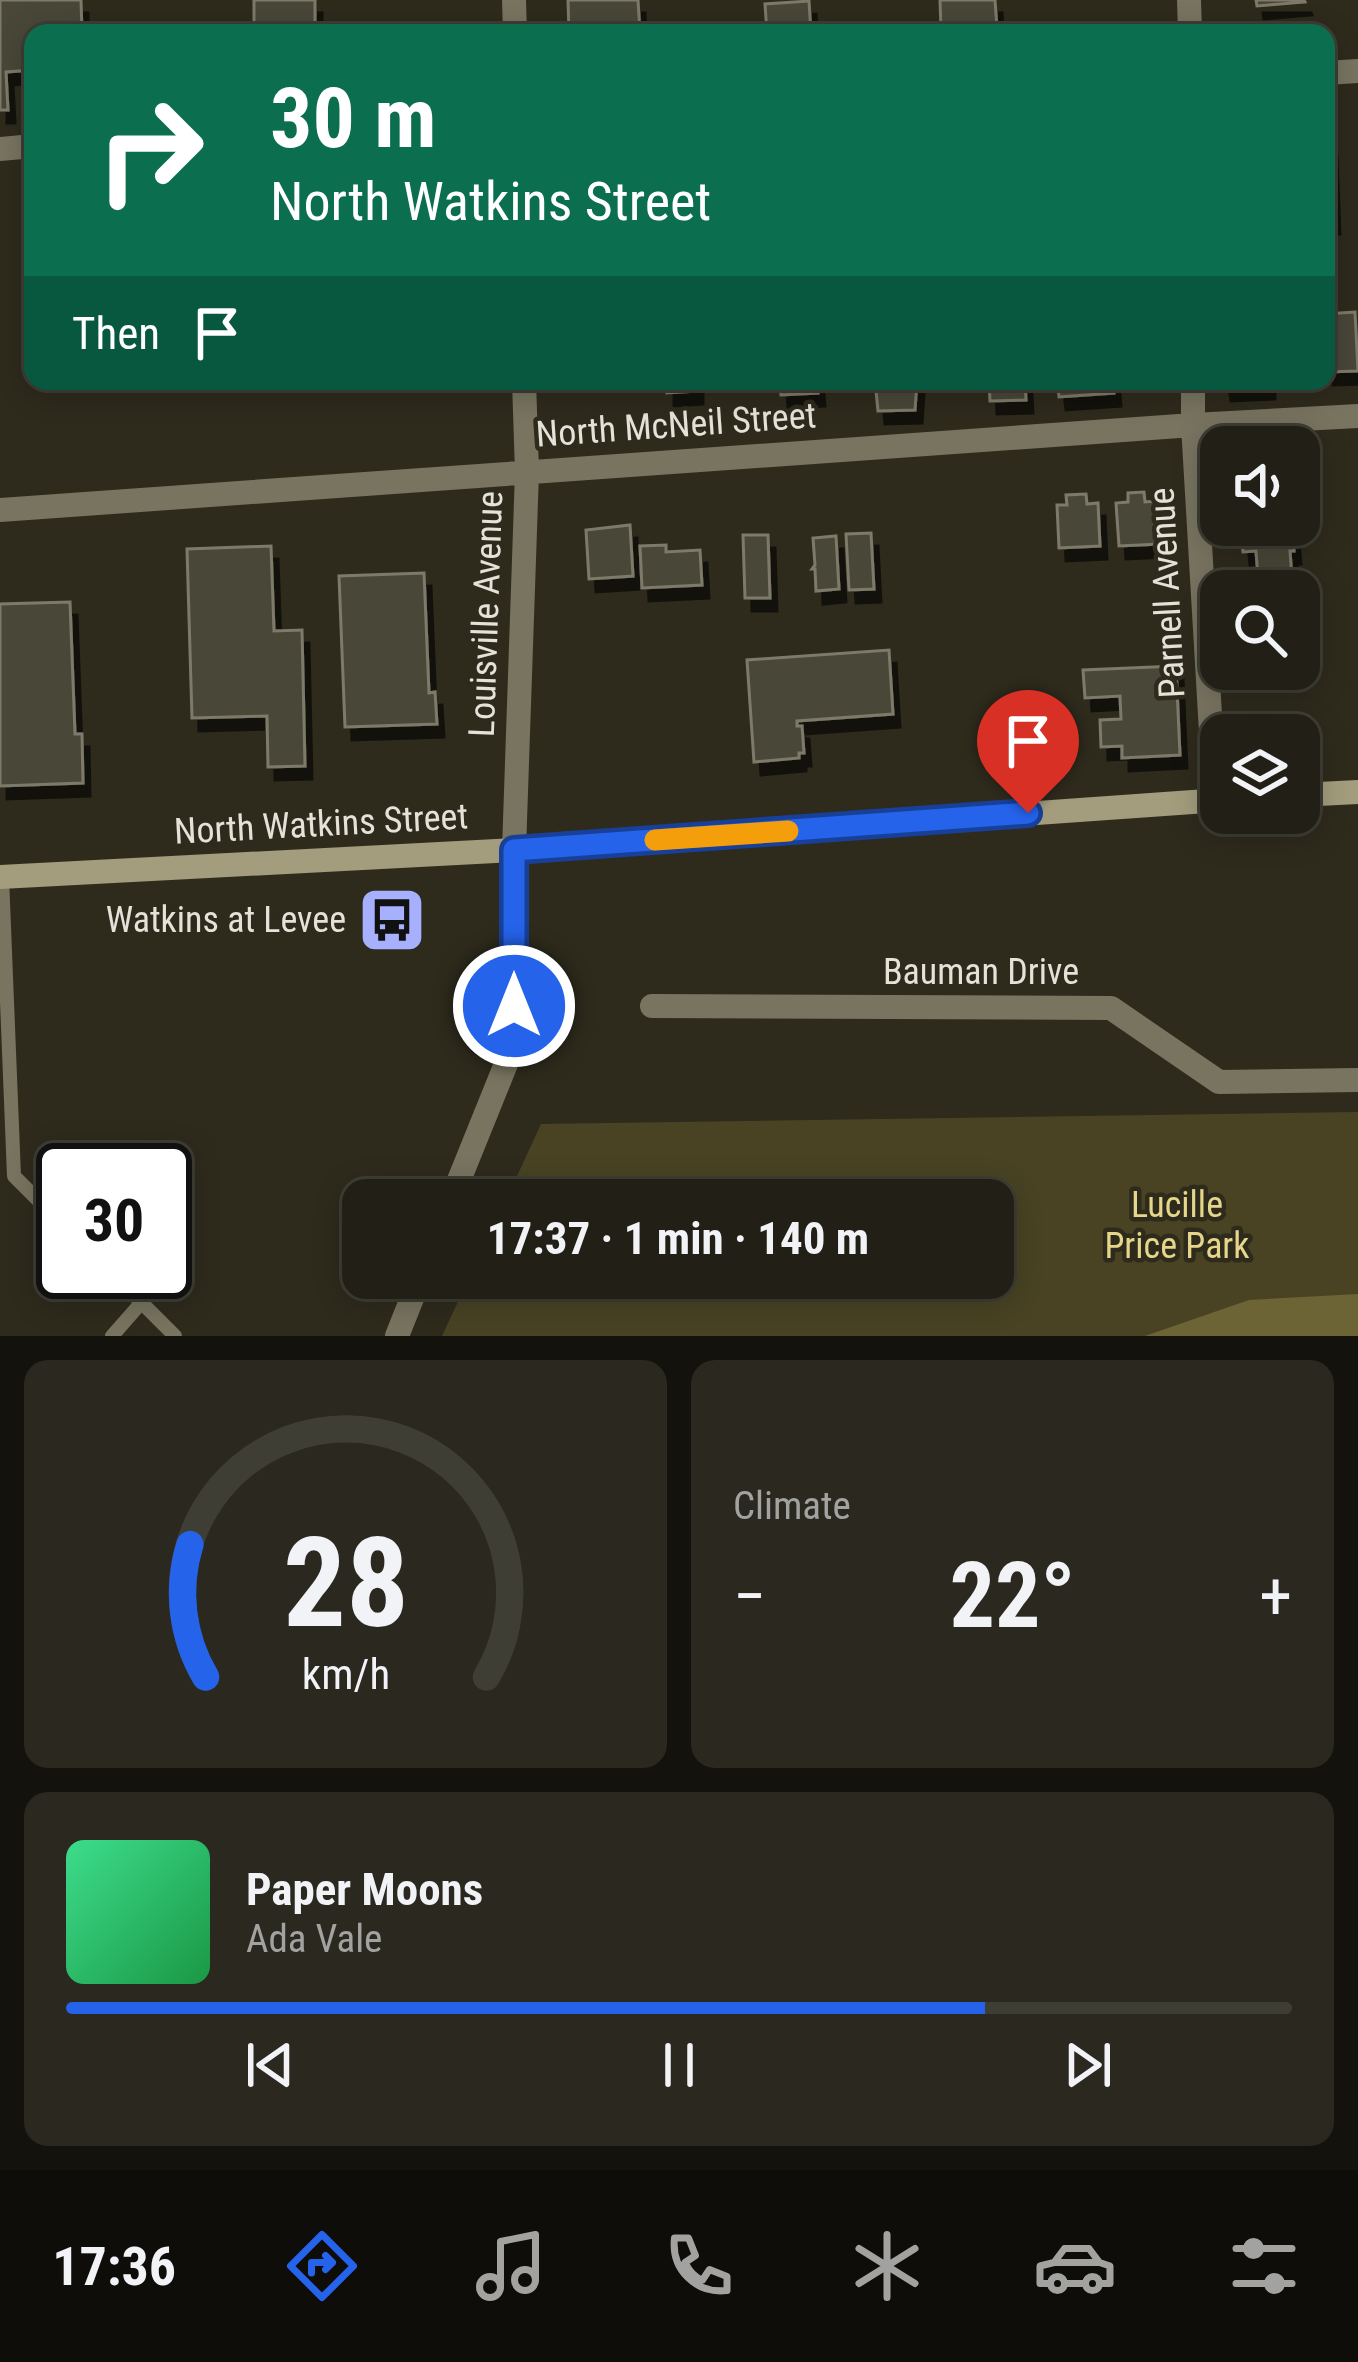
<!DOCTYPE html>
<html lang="en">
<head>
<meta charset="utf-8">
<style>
  body { margin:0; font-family:"Roboto Condensed",sans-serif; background:#2a281f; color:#f1f3f6; height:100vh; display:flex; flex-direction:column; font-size:45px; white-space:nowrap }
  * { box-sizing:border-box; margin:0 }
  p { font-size:39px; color:#a2a3a1 }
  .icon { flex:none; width:66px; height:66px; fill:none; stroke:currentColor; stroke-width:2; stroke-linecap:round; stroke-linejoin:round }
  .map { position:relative; height:1336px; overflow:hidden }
  .sheet { display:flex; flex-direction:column; gap:24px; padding:24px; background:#13120c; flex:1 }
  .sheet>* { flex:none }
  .guide { position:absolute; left:24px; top:24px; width:1311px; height:366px; border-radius:24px; box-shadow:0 6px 30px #0003,0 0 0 3px #3f3e35; background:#0b6e4f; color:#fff; overflow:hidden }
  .tools { position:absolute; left:1200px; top:426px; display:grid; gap:24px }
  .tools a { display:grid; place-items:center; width:120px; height:120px; border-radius:24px; background:#222016; box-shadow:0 6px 30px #0003,0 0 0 3px #3f3e35; font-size:60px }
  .speed { position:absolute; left:36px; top:1143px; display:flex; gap:24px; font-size:60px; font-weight:700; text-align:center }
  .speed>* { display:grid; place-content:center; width:156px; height:156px; border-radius:50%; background:#222016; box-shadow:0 6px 30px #0003,0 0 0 3px #3f3e35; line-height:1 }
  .speed .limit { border:6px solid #111; border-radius:18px; background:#fff; color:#111 }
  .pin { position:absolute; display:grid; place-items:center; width:102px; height:102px; color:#fff; margin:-123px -51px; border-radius:50% 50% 50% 0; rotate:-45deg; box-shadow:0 0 12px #0007 }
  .pin .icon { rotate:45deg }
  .me { position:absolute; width:132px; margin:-66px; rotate:0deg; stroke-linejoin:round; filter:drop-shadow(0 0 9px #0008) }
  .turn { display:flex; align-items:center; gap:42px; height:252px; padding:0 48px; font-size:54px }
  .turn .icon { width:156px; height:156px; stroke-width:2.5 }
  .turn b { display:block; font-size:84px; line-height:102px }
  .then { display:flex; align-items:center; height:114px; padding:0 48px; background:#0003; gap:24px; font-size:45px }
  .big { font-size:90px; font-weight:700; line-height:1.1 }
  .sheet .tile { flex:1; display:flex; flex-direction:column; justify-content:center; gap:18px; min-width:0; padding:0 42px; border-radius:24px; background:#2a281f }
  .sheet .dial { align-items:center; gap:0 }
  .dial svg { height:312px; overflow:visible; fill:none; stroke:#3f3e35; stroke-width:7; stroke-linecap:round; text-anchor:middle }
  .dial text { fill:#f1f3f6; stroke:none }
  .song { display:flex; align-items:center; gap:36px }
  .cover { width:144px; height:144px; border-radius:18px; background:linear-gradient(135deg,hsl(150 70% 55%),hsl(140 70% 35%)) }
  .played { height:12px; border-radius:6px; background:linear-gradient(90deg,#2563eb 75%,#3f3e35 75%) }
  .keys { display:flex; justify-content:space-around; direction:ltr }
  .heat { display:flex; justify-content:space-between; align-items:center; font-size:66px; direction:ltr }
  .sheet .tiles { flex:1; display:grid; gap:24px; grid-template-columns:1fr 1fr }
  .tile:last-child { grid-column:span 2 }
  .trip { position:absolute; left:342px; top:1179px; width:672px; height:120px; border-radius:24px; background:#222016; box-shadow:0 6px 30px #0003,0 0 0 3px #3f3e35; font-weight:700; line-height:120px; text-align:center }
  .tabs { display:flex; height:192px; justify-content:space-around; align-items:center; background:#0e0d09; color:#a2a3a1 }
  .tabs .icon { width:84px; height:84px }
  .tabs .active { color:#2563eb }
  .tabs b { font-size:54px; color:#f1f3f6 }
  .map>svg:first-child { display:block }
  .green { fill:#494324 }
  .water { fill:#6d6436 }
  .building { fill:#4a4738; stroke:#7e7a6a; stroke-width:3; filter:url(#shadow) }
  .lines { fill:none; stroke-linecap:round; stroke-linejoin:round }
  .service { stroke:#787460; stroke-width:14 }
  .minor { stroke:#787460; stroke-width:24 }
  .secondary { stroke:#a39d7d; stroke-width:24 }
  .route-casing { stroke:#184099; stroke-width:30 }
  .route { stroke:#2563eb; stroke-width:21 }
  .slow { stroke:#f59e0b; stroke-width:21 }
  .labels { text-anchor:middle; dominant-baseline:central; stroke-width:9; stroke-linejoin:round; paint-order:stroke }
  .street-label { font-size:36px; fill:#e4e2d9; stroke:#2e2b1d }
  .poi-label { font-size:36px; fill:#e4e2d9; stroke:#2e2b1d; text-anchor:end }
  .park-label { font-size:36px; fill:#e5d68b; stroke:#2e2b1d }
</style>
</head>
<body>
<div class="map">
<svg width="1358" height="1336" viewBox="0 0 1358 1336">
  <defs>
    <filter id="shadow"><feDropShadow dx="7" dy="13" stdDeviation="0" flood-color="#0009"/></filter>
  </defs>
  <rect width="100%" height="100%" fill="#2e2b1d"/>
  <path class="green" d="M 1358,1112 L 1358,1336 L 442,1336 L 469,1278 L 993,1278 L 993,1200 L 506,1200 L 541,1124 Z"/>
  <path class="water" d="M 1358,1294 L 1358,1336 L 1138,1336 L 1145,1336 L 1249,1300 Z"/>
  <path class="building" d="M 0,0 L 81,0 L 82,33 L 33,33 L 33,70 L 6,72 L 8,110 L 0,110 Z
    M 254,0 L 315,0 L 315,33 L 254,33 Z
    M 568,0 L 638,0 L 640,33 L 569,33 Z
    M 940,0 L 995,0 L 997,28 L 972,28 L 972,33 L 944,33 L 944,30 L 941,30 Z
    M 1256,0 L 1304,0 L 1305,2 L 1257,6 Z
    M 809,1 L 811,33 L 767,33 L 765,4 Z
    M 1330,144 L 1333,221 L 1326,221 L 1326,145 Z
    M 1355,312 L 1358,371 L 1326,372 L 1326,314 Z
    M 667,381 L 696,381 L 696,391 L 667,393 Z
    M 780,381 L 817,381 L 818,393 L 781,395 Z
    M 875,381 L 917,381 L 915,410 L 878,411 Z
    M 989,381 L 1025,381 L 1026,400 L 990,401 Z
    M 1057,381 L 1113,381 L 1114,393 L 1059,397 Z
    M 1223,381 L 1268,381 L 1268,386 L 1224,388 Z
    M 1144,492 L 1145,502 L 1157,501 L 1160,544 L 1119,546 L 1116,503 L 1128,502 L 1128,493 Z
    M 1086,494 L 1087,504 L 1098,503 L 1100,546 L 1059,548 L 1057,505 L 1067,505 L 1066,495 Z
    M 630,525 L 633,576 L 589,579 L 586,530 Z
    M 1240,525 L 1295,525 L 1295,528 L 1292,529 L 1294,551 L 1290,551 L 1293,591 L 1259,591 L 1256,551 L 1243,552 Z
    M 871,533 L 874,589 L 849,590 L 846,534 Z
    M 743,535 L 768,535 L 770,598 L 745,598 Z
    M 836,536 L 839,589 L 816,591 L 815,569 L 812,569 L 815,565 L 813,538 Z
    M 666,545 L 666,552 L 700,550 L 702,585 L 642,588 L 640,546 Z
    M 271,546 L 274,631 L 302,630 L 305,766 L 268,767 L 267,716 L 192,718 L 187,549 Z
    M 424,573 L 429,693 L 435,692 L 437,724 L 345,727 L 339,576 Z
    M 70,602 L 75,734 L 82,734 L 83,783 L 0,786 L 0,604 Z
    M 889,650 L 893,714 L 797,721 L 797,726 L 802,726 L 804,753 L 799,753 L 799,758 L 754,762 L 747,660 Z
    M 1176,666 L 1180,755 L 1122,758 L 1122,746 L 1101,747 L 1100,720 L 1121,719 L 1120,696 L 1085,698 L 1083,670 Z"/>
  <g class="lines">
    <path class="service" d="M 2,877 L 14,1176 L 63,1225
      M 111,1272 L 175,1336
      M 112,1336 L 141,1303"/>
    <path class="minor" d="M 514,0 L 515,33
      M 1189,0 L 1190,33
      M 1326,73 L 1358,71
      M 0,149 L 33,146
      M 1193,381 L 1193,425 L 1215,800
      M 0,510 L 1193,425 L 1358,416
      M 652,1006 L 1111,1008 L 1219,1082 L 1358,1080
      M 451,1200 L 514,1044 L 514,850 L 527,472 L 524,381
      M 397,1336 L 420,1278"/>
    <path class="secondary" d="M 1299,795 L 1358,792
      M 0,877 L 514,850 L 1221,800"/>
  </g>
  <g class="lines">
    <g class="route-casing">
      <path id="route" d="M 514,1006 L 514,850 L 1028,813"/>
    </g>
    <use href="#route" class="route"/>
    <path class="slow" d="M 655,840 L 788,831"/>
  </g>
  <defs>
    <g id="bus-square" transform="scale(3.45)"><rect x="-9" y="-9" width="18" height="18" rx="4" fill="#a7b0fc" stroke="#2e2b1d"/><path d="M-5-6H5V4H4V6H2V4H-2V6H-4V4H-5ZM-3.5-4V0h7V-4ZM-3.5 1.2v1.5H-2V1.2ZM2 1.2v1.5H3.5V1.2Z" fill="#111"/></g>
  </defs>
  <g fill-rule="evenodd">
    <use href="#bus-square" x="392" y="920"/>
  </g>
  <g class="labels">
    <g class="street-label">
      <text transform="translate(676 425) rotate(-4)">North McNeil Street</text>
      <text transform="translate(1167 593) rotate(-93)">Parnell Avenue</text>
      <text transform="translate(486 614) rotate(-88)">Louisville Avenue</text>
      <text transform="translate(321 824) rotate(-3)">North Watkins Street</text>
      <text x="981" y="972">Bauman Drive</text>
    </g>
    <g class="poi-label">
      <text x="346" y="920">Watkins at Levee</text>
    </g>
    <g class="park-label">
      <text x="1177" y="1205">Lucille<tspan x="1177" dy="41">Price Park</tspan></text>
    </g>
  </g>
</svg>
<div class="tools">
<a><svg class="icon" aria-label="sound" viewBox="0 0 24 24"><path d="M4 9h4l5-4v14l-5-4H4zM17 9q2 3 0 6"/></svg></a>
<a><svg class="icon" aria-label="search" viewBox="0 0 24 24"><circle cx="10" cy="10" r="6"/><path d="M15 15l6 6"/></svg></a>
<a><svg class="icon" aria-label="layers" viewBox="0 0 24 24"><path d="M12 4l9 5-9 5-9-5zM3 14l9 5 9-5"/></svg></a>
</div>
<div class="speed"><div class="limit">30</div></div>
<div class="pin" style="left:1028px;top:813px;background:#d93025"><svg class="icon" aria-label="arrive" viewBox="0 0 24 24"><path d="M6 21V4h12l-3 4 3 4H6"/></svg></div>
<svg class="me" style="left:514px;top:1006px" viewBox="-20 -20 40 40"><circle r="17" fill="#2563eb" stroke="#fff" stroke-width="3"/><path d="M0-11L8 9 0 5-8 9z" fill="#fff"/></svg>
<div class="trip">17:37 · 1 min · 140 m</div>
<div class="guide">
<div class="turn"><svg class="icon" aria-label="right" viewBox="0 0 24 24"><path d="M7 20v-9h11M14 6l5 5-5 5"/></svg><div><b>30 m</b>North Watkins Street</div></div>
<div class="then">Then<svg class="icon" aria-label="arrive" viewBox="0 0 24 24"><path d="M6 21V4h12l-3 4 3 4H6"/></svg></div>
</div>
</div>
<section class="sheet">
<div class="tiles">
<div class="tile dial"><svg viewBox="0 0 100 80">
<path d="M14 69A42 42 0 1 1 86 69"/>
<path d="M14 69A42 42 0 0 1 10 35" stroke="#2563eb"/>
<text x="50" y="56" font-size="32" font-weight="700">28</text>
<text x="50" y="72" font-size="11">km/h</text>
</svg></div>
<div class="tile"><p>Climate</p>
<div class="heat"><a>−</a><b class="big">22°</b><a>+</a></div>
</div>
<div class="tile">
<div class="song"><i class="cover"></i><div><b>Paper Moons</b><p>Ada Vale</p></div></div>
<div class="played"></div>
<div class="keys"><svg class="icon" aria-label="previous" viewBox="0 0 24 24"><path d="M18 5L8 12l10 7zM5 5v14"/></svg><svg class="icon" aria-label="pause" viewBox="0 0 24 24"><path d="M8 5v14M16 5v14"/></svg><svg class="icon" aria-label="next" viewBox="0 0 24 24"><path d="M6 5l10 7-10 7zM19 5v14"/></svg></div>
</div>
</div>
</section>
<nav class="tabs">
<b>17:36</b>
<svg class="icon active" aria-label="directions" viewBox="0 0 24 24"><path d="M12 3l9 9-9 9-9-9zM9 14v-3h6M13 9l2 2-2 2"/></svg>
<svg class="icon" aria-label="music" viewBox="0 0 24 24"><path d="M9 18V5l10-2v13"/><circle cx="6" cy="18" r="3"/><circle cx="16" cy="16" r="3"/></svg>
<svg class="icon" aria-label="phone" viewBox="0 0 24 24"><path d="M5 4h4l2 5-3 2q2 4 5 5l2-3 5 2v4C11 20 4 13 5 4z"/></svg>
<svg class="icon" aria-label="climate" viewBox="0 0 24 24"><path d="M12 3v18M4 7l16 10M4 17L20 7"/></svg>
<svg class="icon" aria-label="car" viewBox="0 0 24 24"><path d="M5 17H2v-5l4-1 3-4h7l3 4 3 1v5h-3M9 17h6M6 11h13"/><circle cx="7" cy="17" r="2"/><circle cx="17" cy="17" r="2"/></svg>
<svg class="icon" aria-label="filters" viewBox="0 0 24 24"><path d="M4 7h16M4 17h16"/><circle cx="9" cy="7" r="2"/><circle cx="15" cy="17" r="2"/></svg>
</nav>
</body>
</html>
